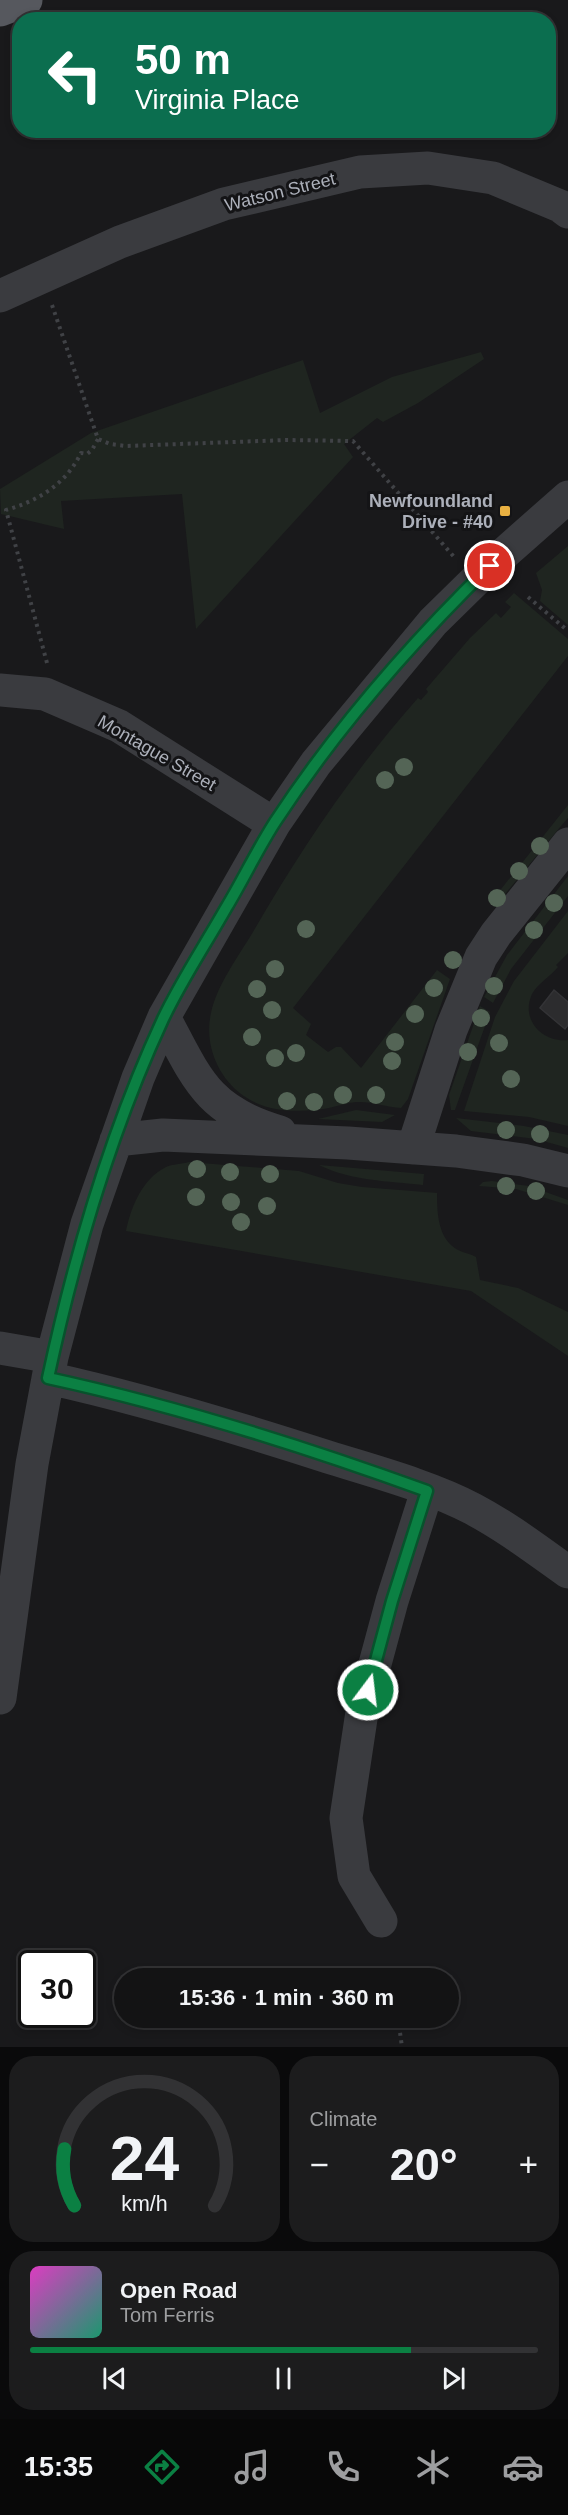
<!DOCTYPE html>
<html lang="en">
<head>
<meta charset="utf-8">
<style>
  body { margin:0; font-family:Helvetica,sans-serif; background:#1c1c1d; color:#f1f3f6; height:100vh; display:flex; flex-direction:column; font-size:22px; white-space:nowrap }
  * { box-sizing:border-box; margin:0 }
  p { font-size:20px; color:#9d9ea0 }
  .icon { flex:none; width:33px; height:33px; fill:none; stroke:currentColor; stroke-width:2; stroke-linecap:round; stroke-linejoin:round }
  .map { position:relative; height:2047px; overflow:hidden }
  .drawer { display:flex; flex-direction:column; gap:9px; padding:9px; background:#0a0a0b; flex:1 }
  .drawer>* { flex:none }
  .top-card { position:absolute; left:12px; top:12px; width:544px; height:126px; border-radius:24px; box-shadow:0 3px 9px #0003,0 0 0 2px #323234; background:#0b6e4f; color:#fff; overflow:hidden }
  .speed { position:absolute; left:18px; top:1950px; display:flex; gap:12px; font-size:30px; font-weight:700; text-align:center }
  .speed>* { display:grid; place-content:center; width:78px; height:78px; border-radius:50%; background:#131314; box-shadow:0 3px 9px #0003,0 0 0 2px #323234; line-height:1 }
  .speed .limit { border:3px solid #111; border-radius:9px; background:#fff; color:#111 }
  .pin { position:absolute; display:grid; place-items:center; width:51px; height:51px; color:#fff; margin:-26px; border:3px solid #fff; border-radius:50%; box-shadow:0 2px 6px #0007 }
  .me { position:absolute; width:66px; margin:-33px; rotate:15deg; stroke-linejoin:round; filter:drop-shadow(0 0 4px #0008) }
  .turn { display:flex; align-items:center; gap:21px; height:126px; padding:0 24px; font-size:27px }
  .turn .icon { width:78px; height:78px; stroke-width:2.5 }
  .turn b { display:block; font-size:42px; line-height:51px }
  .big { font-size:45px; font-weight:600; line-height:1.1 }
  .drawer .tile { flex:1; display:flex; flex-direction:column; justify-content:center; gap:9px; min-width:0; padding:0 21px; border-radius:24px; background:#1c1c1d }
  .drawer .dial { align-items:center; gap:0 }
  .dial svg { height:156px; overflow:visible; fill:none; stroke:#323234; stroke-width:7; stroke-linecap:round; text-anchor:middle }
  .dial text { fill:#f1f3f6; stroke:none }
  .song { display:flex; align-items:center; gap:18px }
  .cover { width:72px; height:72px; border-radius:9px; background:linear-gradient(135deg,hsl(310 70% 55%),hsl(160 70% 35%)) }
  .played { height:6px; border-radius:3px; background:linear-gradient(90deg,#0b8043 75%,#323234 75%) }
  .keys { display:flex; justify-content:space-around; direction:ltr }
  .heat { display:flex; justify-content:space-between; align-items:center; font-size:33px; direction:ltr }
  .drawer .tiles { flex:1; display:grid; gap:9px; grid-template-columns:1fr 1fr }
  .tile:last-child { grid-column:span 2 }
  .trip { position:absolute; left:114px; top:1968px; width:345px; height:60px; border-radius:30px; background:#131314; box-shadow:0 3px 9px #0003,0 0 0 2px #323234; font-weight:600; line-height:60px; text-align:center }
  .menu { display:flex; height:96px; justify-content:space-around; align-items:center; background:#080808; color:#9d9ea0 }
  .menu .icon { width:42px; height:42px }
  .menu .on { color:#0b8043 }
  .menu b { font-size:27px; color:#f1f3f6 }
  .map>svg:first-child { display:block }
  .green { fill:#1f2520 }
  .building { fill:#2c2c2e; stroke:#333336; stroke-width:1.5 }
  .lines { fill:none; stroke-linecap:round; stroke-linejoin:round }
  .path { stroke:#404246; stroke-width:4; stroke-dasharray:3 4.5; stroke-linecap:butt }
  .minor { stroke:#3a3b3f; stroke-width:33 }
  .major { stroke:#56585e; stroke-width:33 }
  .tree { fill:#546556 }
  .route-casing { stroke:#07532c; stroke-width:15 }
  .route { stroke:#0b8043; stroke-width:10 }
  .poi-dot { fill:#e9b142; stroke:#141416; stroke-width:2 }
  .labels { text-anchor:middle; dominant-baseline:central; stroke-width:6; stroke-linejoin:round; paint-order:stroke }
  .street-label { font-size:18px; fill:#acb0ba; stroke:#141416 }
  .poi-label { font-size:18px; font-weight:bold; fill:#acb0ba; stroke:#141416; text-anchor:end }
</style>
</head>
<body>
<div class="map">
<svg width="568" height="2047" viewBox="0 0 568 2047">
  <rect width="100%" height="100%" fill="#19191b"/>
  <path class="green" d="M 481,352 L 484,359 L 418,403 L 383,422 L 377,418 L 344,444 L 353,457 L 196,629 L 182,494 L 61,501 L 64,529 L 1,514 L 0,489 L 91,433 L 303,360 L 320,413 L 392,377 Z
    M 568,546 L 568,625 L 540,601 L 542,590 L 536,573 Z
    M 514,593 L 568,639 L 568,656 L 293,1008 L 311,1024 L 306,1035 L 328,1052 L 336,1047 L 341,1047 L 361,1068 L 437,970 L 450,979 L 408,1099 L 401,1108 C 386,1107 371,1101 356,1102 C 347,1103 338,1106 329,1108 C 300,1113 266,1113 241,1094 C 217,1076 204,1043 211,1013 C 217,985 238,957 253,932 C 301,849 354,770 418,698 L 421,700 L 428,692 L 426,689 L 470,638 L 496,613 L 501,618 L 511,607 L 505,602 Z
    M 568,805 L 568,818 L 561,826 L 501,899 L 497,903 L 490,903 Z
    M 568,876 L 568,896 L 511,969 L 493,1003 L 484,997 L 507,955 Z
    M 568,911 L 568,953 L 556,965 L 558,967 C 550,977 537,984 532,994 C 520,1020 543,1043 568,1040 L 568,1126 L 529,1117 L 464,1111 L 495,1017 L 514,981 Z
    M 480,1006 L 490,1012 L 455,1110 L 451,1110 L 449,1095 Z
    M 356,1110 L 395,1115 L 382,1122 L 318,1119 Z
    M 456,1118 L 524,1126 L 568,1135 L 568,1148 L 536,1139 L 471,1131 Z
    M 189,1162 L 299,1171 L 338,1183 L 362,1187 L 437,1193 C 437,1214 438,1239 458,1250 C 464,1253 471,1254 476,1257 L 480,1280 L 518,1288 L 568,1312 L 568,1356 L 471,1291 L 126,1231 C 131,1207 142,1179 166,1167 C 172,1164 182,1164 189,1162 Z
    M 319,1165 L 424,1174 L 423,1185 C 388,1181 351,1181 319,1165 Z
    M 492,1181 L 529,1186 L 568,1200 L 568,1205 L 516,1189 L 479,1186 L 483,1182 Z"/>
  <path class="building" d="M 554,990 L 568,1002 L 568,1025 L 565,1029 L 540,1008 Z"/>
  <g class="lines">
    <path class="path" d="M 52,305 L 98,439 L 110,444 L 126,446 L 287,440 L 353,441 L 455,558
      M 528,597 L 568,631
      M 47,663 L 6,510 C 38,501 66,484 81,453 L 87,454 L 92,450 L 98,439
      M 398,2018 L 402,2047"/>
    <path class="minor" d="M 0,296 L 120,242 L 224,204 L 360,172 L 428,168 L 493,178 L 560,206 L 568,212
      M 0,690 L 45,694 L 119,726 L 274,824
      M 164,1017 C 197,1079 207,1111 280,1132
      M 116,1140 L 163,1135 L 348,1143 L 456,1151 L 523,1160 L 568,1171
      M 413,1148 L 451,1030 L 481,957 L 496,934 L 568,844
      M 0,1348 L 52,1357
      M 48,1378 C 143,1399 235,1427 328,1457 C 376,1472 429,1486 473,1509 C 507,1527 537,1550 568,1572
      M 0,1698 L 32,1464 L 52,1357 L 87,1224 L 138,1078 L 164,1017 L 274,824 L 316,763 L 433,622 L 490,566 L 568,497
      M 381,1921 L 354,1876 L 346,1818 L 362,1712 L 392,1601 L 427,1491"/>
    <path class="major" d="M 0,10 L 26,0"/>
  </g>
  <g class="tree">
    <circle cx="404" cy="767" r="9"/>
    <circle cx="385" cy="780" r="9"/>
    <circle cx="540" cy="846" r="9"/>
    <circle cx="519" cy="871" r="9"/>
    <circle cx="497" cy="898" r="9"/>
    <circle cx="554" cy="903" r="9"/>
    <circle cx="306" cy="929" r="9"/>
    <circle cx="534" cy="930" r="9"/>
    <circle cx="453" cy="960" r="9"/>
    <circle cx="275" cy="969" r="9"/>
    <circle cx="494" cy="986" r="9"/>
    <circle cx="434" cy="988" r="9"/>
    <circle cx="257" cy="989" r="9"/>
    <circle cx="272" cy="1010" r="9"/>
    <circle cx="415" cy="1014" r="9"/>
    <circle cx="481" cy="1018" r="9"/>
    <circle cx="252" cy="1037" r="9"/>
    <circle cx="395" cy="1042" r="9"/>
    <circle cx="499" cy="1043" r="9"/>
    <circle cx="468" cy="1052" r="9"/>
    <circle cx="296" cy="1053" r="9"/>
    <circle cx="275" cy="1058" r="9"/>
    <circle cx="392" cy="1061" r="9"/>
    <circle cx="511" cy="1079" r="9"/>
    <circle cx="343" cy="1095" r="9"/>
    <circle cx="376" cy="1095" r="9"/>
    <circle cx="287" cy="1101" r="9"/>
    <circle cx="314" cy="1102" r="9"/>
    <circle cx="506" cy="1130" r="9"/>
    <circle cx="540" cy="1134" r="9"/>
    <circle cx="197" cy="1169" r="9"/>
    <circle cx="230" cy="1172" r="9"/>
    <circle cx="270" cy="1174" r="9"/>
    <circle cx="506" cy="1186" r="9"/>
    <circle cx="536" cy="1191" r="9"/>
    <circle cx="196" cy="1197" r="9"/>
    <circle cx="231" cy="1202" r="9"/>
    <circle cx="267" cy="1206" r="9"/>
    <circle cx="241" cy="1222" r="9"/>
  </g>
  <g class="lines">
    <g class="route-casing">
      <path id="route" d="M 368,1690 L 392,1601 L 427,1491 C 303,1446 177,1406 48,1378 C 74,1257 111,1131 163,1019 C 181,981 205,945 226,908 C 243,880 257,850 275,822 C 336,729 410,644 490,566"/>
    </g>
    <use href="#route" class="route"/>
  </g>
  <rect class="poi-dot" x="499" y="505" width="12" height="12" rx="3"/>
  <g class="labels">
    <g class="street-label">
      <text transform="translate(280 192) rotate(-14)">Watson Street</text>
      <text transform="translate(157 753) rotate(30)">Montague Street</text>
    </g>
    <g class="poi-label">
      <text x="493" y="501">Newfoundland<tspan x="493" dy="21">Drive - #40</tspan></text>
    </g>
  </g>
</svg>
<div class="speed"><div class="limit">30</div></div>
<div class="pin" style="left:490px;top:566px;background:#d93025"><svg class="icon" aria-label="arrive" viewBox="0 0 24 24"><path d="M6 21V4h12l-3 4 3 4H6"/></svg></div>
<svg class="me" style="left:368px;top:1690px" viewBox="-20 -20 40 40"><circle r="17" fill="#0b8043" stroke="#fff" stroke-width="3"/><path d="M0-11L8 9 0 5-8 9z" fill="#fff"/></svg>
<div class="trip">15:36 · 1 min · 360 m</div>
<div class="top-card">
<div class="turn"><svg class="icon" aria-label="left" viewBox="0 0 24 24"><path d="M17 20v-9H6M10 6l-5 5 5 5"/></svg><div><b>50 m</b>Virginia Place</div></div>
</div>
</div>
<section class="drawer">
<div class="tiles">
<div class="tile dial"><svg viewBox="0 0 100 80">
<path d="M14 69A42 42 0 1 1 86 69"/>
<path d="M14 69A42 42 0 0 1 9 40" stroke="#0b8043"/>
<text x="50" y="56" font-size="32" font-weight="700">24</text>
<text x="50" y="72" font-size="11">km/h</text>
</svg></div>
<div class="tile"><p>Climate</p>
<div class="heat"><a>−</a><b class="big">20°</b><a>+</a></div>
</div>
<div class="tile">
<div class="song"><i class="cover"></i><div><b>Open Road</b><p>Tom Ferris</p></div></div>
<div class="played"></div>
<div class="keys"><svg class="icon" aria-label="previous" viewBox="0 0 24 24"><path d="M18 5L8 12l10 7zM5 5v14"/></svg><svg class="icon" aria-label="pause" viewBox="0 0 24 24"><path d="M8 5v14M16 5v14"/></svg><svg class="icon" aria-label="next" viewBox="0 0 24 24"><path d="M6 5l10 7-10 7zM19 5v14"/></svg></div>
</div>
</div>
</section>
<nav class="menu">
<b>15:35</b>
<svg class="icon on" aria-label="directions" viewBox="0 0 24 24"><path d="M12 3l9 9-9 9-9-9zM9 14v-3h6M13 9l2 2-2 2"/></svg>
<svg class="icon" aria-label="music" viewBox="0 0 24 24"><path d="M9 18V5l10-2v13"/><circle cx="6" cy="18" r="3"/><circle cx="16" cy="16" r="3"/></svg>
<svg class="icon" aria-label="phone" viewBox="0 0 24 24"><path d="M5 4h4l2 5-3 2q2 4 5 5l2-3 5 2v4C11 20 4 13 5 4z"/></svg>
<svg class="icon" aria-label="climate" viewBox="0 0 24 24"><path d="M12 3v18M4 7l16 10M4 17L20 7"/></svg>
<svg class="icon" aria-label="car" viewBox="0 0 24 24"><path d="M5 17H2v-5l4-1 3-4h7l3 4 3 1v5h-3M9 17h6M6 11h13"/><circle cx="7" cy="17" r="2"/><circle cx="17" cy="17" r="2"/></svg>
</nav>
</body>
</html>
